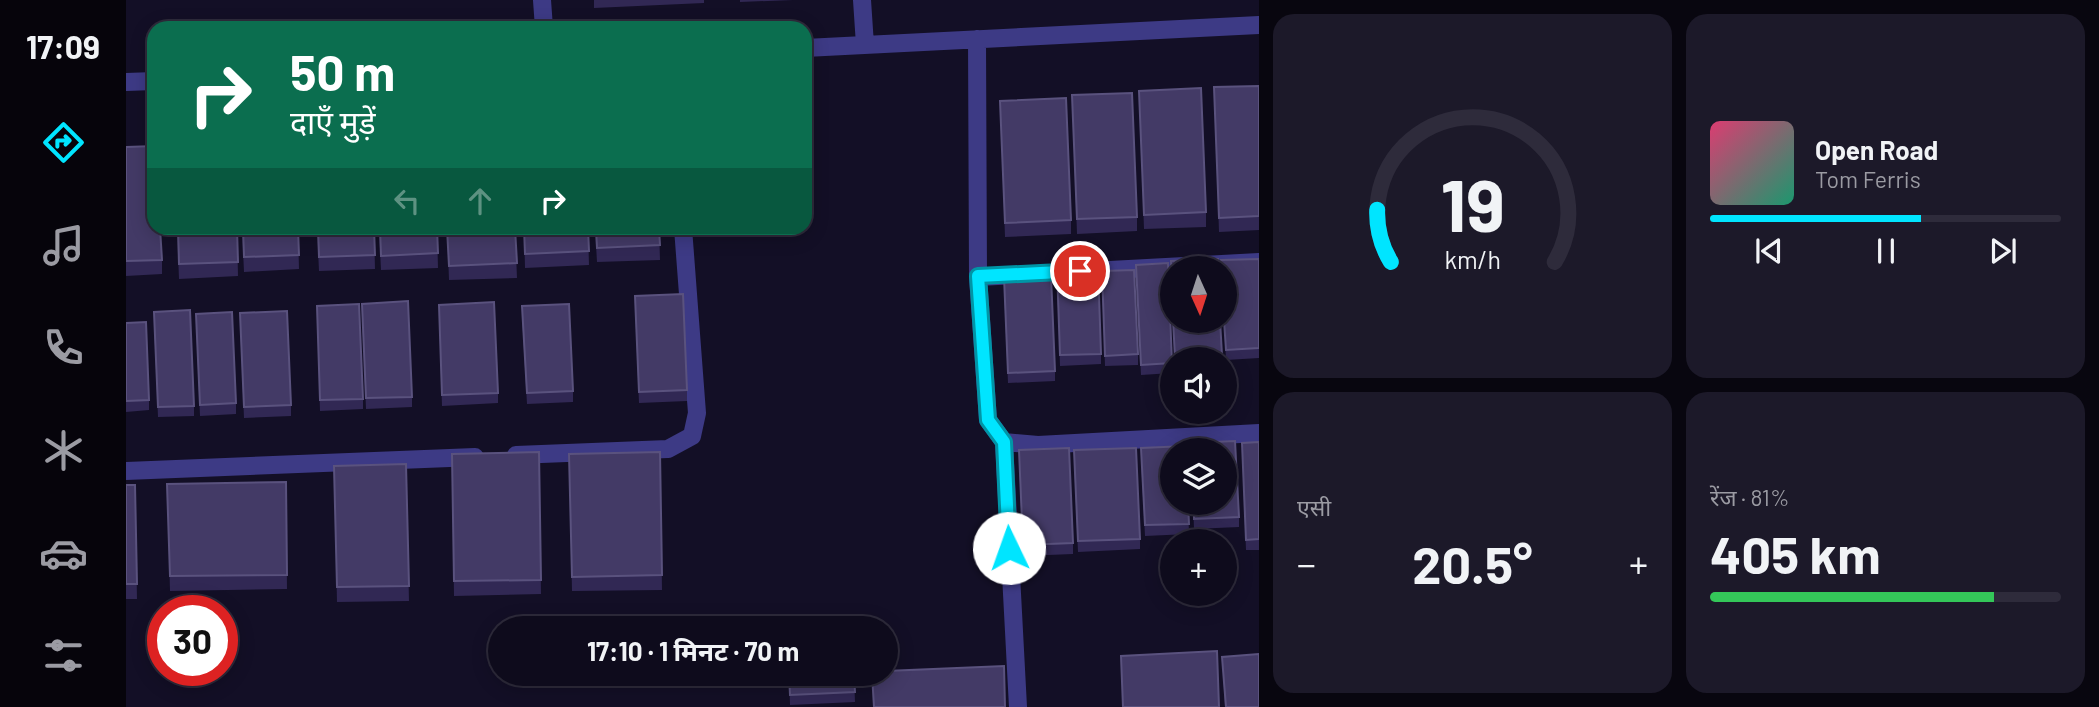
<!DOCTYPE html>
<html lang="hi">
<head>
<meta charset="utf-8">
<style>
  body { margin:0; font-family:Barlow,"Noto Sans Devanagari",sans-serif; background:#1c1929; color:#f1f3f6; height:100vh; display:flex; flex-direction:column; font-size:26px; white-space:nowrap }
  * { box-sizing:border-box; margin:0 }
  p { font-size:23px; color:#9b9ba3 }
  .icon { flex:none; width:38px; height:38px; fill:none; stroke:currentColor; stroke-width:2; stroke-linecap:round; stroke-linejoin:round }
  .map { position:relative; flex:1; overflow:hidden }
  .details { display:flex; flex-direction:column; gap:14px; padding:14px; background:#08060f; width:840px }
  .details>* { flex:none }
  .banner { position:absolute; left:21px; top:21px; width:665px; height:214px; border-radius:21px; box-shadow:0 4px 18px #0003,0 0 0 2px #2e2b3b; background:#0b6e4f; color:#fff; overflow:hidden }
  .needle { width:46px; rotate:177deg }
  .buttons { position:absolute; left:1034px; top:256px; display:grid; gap:14px }
  .buttons a { display:grid; place-items:center; width:77px; height:77px; border-radius:50%; background:#0e0b1c; box-shadow:0 4px 18px #0003,0 0 0 2px #2e2b3b; font-size:35px }
  .speed { position:absolute; left:21px; top:595px; display:flex; gap:14px; font-size:35px; font-weight:700; text-align:center }
  .speed>* { display:grid; place-content:center; width:91px; height:91px; border-radius:50%; background:#0e0b1c; box-shadow:0 4px 18px #0003,0 0 0 2px #2e2b3b; line-height:1 }
  .speed .limit { border:10px solid #d22; background:#fff; color:#111 }
  .pin { position:absolute; display:grid; place-items:center; width:60px; height:60px; color:#fff; margin:-30px; border:4px solid #fff; border-radius:50%; box-shadow:0 2px 7px #0007 }
  .me { position:absolute; width:77px; margin:-38px; rotate:357deg; stroke-linejoin:round; filter:drop-shadow(0 0 5px #0008) }
  .turn { display:flex; align-items:center; gap:24px; height:147px; padding:0 28px; font-size:32px }
  .turn .icon { width:91px; height:91px; stroke-width:2.5 }
  .turn b { display:block; font-size:49px; line-height:60px }
  .lanes { display:flex; align-items:center; height:66px; padding:0 28px; background:#0003; justify-content:center; gap:35px; direction:ltr }
  .lanes .off { opacity:.35 }
  .big { font-size:52px; font-weight:700; line-height:1.1 }
  .details .tile { flex:1; display:flex; flex-direction:column; justify-content:center; gap:10px; min-width:0; padding:0 24px; border-radius:21px; background:#1c1929 }
  .details .dial { align-items:center; gap:0 }
  .dial svg { height:182px; overflow:visible; fill:none; stroke:#2e2b3b; stroke-width:7; stroke-linecap:round; text-anchor:middle }
  .dial text { fill:#f1f3f6; stroke:none }
  .song { display:flex; align-items:center; gap:21px }
  .cover { width:84px; height:84px; border-radius:10px; background:linear-gradient(135deg,hsl(340 70% 55%),hsl(160 70% 35%)) }
  .played { height:7px; border-radius:4px; background:linear-gradient(90deg,#00e5ff 60%,#2e2b3b 60%) }
  .keys { display:flex; justify-content:space-around; direction:ltr }
  .heat { display:flex; justify-content:space-between; align-items:center; font-size:38px; direction:ltr }
  .charge { height:10px; border-radius:5px; background:linear-gradient(90deg,#34c759 81%,#2e2b3b 0) }
  .details .tiles { flex:1; display:grid; gap:14px; grid-template-columns:repeat(2,1fr) }
  .trip { position:absolute; left:362px; top:616px; width:410px; height:70px; border-radius:35px; background:#0e0b1c; box-shadow:0 4px 18px #0003,0 0 0 2px #2e2b3b; font-weight:700; line-height:70px; text-align:center }
  main { display:flex; flex:1; min-height:0 }
  .dock { display:flex; flex-direction:column; width:126px; justify-content:space-around; align-items:center; background:#06040b; color:#9b9ba3 }
  .dock .icon { width:49px; height:49px }
  .dock .selected { color:#00e5ff }
  .dock b { font-size:32px; color:#f1f3f6 }
  .map>svg:first-child { display:block }
  .lines { fill:none; stroke-linecap:round; stroke-linejoin:round }
  .minor { stroke:#3d3a85; stroke-width:18 }
  .wall { fill:#312854 }
  .building { fill:#433a66; stroke:#5a527e; stroke-width:2 }
  .route-casing { stroke:#0095a6; stroke-width:18 }
  .route { stroke:#00e5ff; stroke-width:12 }
</style>
</head>
<body>
<main>
<nav class="dock">
<b>17:09</b>
<svg class="icon selected" aria-label="directions" viewBox="0 0 24 24"><path d="M12 3l9 9-9 9-9-9zM9 14v-3h6M13 9l2 2-2 2"/></svg>
<svg class="icon" aria-label="music" viewBox="0 0 24 24"><path d="M9 18V5l10-2v13"/><circle cx="6" cy="18" r="3"/><circle cx="16" cy="16" r="3"/></svg>
<svg class="icon" aria-label="phone" viewBox="0 0 24 24"><path d="M5 4h4l2 5-3 2q2 4 5 5l2-3 5 2v4C11 20 4 13 5 4z"/></svg>
<svg class="icon" aria-label="climate" viewBox="0 0 24 24"><path d="M12 3v18M4 7l16 10M4 17L20 7"/></svg>
<svg class="icon" aria-label="car" viewBox="0 0 24 24"><path d="M5 17H2v-5l4-1 3-4h7l3 4 3 1v5h-3M9 17h6M6 11h13"/><circle cx="7" cy="17" r="2"/><circle cx="17" cy="17" r="2"/></svg>
<svg class="icon" aria-label="filters" viewBox="0 0 24 24"><path d="M4 7h16M4 17h16"/><circle cx="9" cy="7" r="2"/><circle cx="15" cy="17" r="2"/></svg>
</nav>
<div class="map">
<svg width="1133" height="707" viewBox="0 0 1133 707">
  <rect width="100%" height="100%" fill="#130f26"/>
  <g class="lines">
    <path class="minor" d="M 416,0 L 418,28
      M 736,0 L 739,45
      M 851,39 L 852,277 L 862,420 L 878,442 L 892,707
      M 679,48 L 1133,25
      M 0,82 L 28,81
      M 852,277 L 1133,262
      M 878,442 L 912,445 L 1133,433
      M 390,455 L 542,449 L 566,436 L 571,413 L 557,228
      M 0,471 L 349,457"/>
  </g>
  <path class="wall" d="M 468,0 L 578,0 L 578,3 L 468,8 Z
    M 614,0 L 667,0 L 614,2 Z
    M 1133,86 L 1133,230 L 1093,232 L 1088,87 Z
    M 1013,91 L 1080,212 L 1080,227 L 1018,229 Z
    M 946,95 L 1011,217 L 1011,231 L 951,234 Z
    M 874,101 L 945,220 L 945,234 L 879,237 Z
    M 0,147 L 36,260 L 36,274 L 0,276 Z
    M 51,228 L 111,228 L 112,276 L 53,279 Z
    M 116,228 L 172,228 L 173,269 L 118,272 Z
    M 191,228 L 248,228 L 249,269 L 193,271 Z
    M 253,228 L 311,228 L 312,268 L 255,270 Z
    M 321,228 L 389,228 L 391,278 L 323,280 Z
    M 398,228 L 462,228 L 463,265 L 399,268 Z
    M 469,228 L 533,228 L 534,260 L 471,262 Z
    M 1133,259 L 1133,358 L 1100,360 L 1098,320 Z
    M 1010,276 L 1046,363 L 1046,373 L 1015,375 Z
    M 931,279 L 975,354 L 975,364 L 934,366 Z
    M 976,282 L 1012,354 L 1012,365 L 979,366 Z
    M 878,288 L 929,371 L 929,381 L 882,383 Z
    M 509,306 L 561,390 L 561,401 L 513,403 Z
    M 236,314 L 286,397 L 286,407 L 240,409 Z
    M 313,315 L 372,393 L 372,403 L 316,406 Z
    M 191,316 L 237,399 L 237,409 L 194,411 Z
    M 396,316 L 447,391 L 447,402 L 401,404 Z
    M 1047,320 L 1094,320 L 1096,359 L 1049,359 Z
    M 0,323 L 23,400 L 23,410 L 0,412 Z
    M 28,323 L 68,406 L 68,416 L 32,417 Z
    M 70,324 L 110,403 L 110,414 L 74,416 Z
    M 114,324 L 165,405 L 165,416 L 118,418 Z
    M 1133,442 L 1133,550 L 1120,550 L 1116,453 Z
    M 413,452 L 415,594 L 328,596 L 326,454 Z
    M 534,452 L 536,590 L 446,591 L 443,454 Z
    M 1015,459 L 1062,502 L 1063,534 L 1019,536 Z
    M 893,461 L 947,543 L 947,554 L 897,556 Z
    M 948,461 L 1014,539 L 1014,549 L 952,552 Z
    M 280,464 L 283,601 L 211,602 L 208,466 Z
    M 160,482 L 161,589 L 44,591 L 41,484 Z
    M 0,485 L 9,485 L 11,599 L 0,599 Z
    M 1067,502 L 1113,517 L 1113,527 L 1068,529 Z
    M 1096,657 L 1133,707 L 1099,707 Z
    M 663,674 L 728,674 L 729,702 L 664,705 Z"/>
  <path class="building" d="M 1133,86 L 1133,216 L 1093,218 L 1088,87 Z
    M 1075,88 L 1080,212 L 1018,215 L 1013,91 Z
    M 1006,93 L 1011,217 L 951,219 L 946,95 Z
    M 940,98 L 945,220 L 879,223 L 874,101 Z
    M 28,146 L 28,228 L 34,228 L 36,260 L 0,261 L 0,147 Z
    M 52,228 L 111,228 L 112,262 L 53,264 Z
    M 117,228 L 172,228 L 173,255 L 118,257 Z
    M 192,228 L 248,228 L 249,255 L 193,257 Z
    M 254,228 L 311,228 L 312,253 L 255,256 Z
    M 321,228 L 389,228 L 391,263 L 323,266 Z
    M 398,228 L 462,228 L 463,251 L 399,254 Z
    M 470,228 L 533,228 L 534,245 L 471,248 Z
    M 1092,259 L 1092,268 L 1046,268 L 1046,303 L 1045,261 Z
    M 1133,259 L 1133,348 L 1100,350 L 1098,320 L 1099,268 L 1096,268 L 1095,260 Z
    M 1042,263 L 1046,363 L 1015,365 L 1010,265 Z
    M 972,266 L 975,354 L 934,355 L 931,268 Z
    M 1008,270 L 1012,354 L 979,356 L 976,271 Z
    M 925,275 L 929,371 L 882,373 L 878,277 Z
    M 557,294 L 561,390 L 513,392 L 509,296 Z
    M 282,301 L 286,397 L 240,398 L 236,304 Z
    M 368,302 L 372,393 L 316,395 L 313,305 Z
    M 233,304 L 237,399 L 194,400 L 191,306 Z
    M 443,304 L 447,391 L 401,393 L 396,306 Z
    M 64,310 L 68,406 L 32,407 L 28,312 Z
    M 161,311 L 165,405 L 118,407 L 114,313 Z
    M 106,312 L 110,403 L 74,405 L 70,314 Z
    M 1047,320 L 1094,320 L 1096,355 L 1049,357 Z
    M 20,322 L 23,400 L 0,401 L 0,323 Z
    M 1109,441 L 1113,517 L 1068,519 L 1068,502 L 1099,502 L 1099,450 L 1065,450 L 1065,443 Z
    M 1133,442 L 1133,539 L 1120,540 L 1116,443 Z
    M 1060,446 L 1060,450 L 1046,450 L 1046,502 L 1062,502 L 1063,524 L 1019,525 L 1015,448 Z
    M 943,448 L 947,543 L 897,545 L 893,450 Z
    M 1010,448 L 1014,539 L 952,541 L 948,450 Z
    M 413,452 L 415,580 L 328,581 L 326,454 Z
    M 534,452 L 536,575 L 446,577 L 443,454 Z
    M 280,464 L 283,586 L 211,587 L 208,466 Z
    M 160,482 L 161,575 L 44,576 L 41,484 Z
    M 0,485 L 9,485 L 11,584 L 0,584 Z
    M 1091,651 L 1093,707 L 997,707 L 995,656 Z
    M 1133,654 L 1133,707 L 1100,707 L 1096,657 Z
    M 878,666 L 879,707 L 748,707 L 746,674 L 760,674 L 760,671 Z
    M 663,674 L 728,674 L 729,692 L 664,695 Z"/>
  <g class="lines">
    <g class="route-casing">
      <path id="route" d="M 883,548 L 878,442 L 862,420 L 852,276 L 954,271"/>
    </g>
    <use href="#route" class="route"/>
  </g>
</svg>
<div class="buttons">
<a><svg class="needle" viewBox="-14 -14 28 28"><path d="M0-13l5 13h-10z" fill="#e53935"/><path d="M0 13l5-13h-10z" fill="#9b9ba3"/></svg></a>
<a><svg class="icon" aria-label="sound" viewBox="0 0 24 24"><path d="M4 9h4l5-4v14l-5-4H4zM17 9q2 3 0 6"/></svg></a>
<a><svg class="icon" aria-label="layers" viewBox="0 0 24 24"><path d="M12 4l9 5-9 5-9-5zM3 14l9 5 9-5"/></svg></a>
<a>+</a>
</div>
<div class="speed"><div class="limit">30</div></div>
<div class="pin" style="left:954px;top:271px;background:#d93025"><svg class="icon" aria-label="arrive" viewBox="0 0 24 24"><path d="M6 21V4h12l-3 4 3 4H6"/></svg></div>
<svg class="me" style="left:883px;top:548px" viewBox="-20 -20 40 40"><circle r="19" fill="#fff"/><path d="M0-13L10 11 0 6-10 11z" fill="#00e5ff"/></svg>
<div class="trip">17:10 · 1 मिनट · 70 m</div>
<div class="banner">
<div class="turn"><svg class="icon" aria-label="right" viewBox="0 0 24 24"><path d="M7 20v-9h11M14 6l5 5-5 5"/></svg><div><b>50 m</b>दाएँ मुड़ें</div></div>
<div class="lanes"><svg class="icon off" aria-label="left" viewBox="0 0 24 24"><path d="M17 20v-9H6M10 6l-5 5 5 5"/></svg><svg class="icon off" aria-label="ahead" viewBox="0 0 24 24"><path d="M12 20V5M6 11l6-6 6 6"/></svg><svg class="icon" aria-label="right" viewBox="0 0 24 24"><path d="M7 20v-9h11M14 6l5 5-5 5"/></svg></div>
</div>
</div>
<section class="details">
<div class="tiles">
<div class="tile dial"><svg viewBox="0 0 100 80">
<path d="M14 69A42 42 0 1 1 86 69"/>
<path d="M14 69A42 42 0 0 1 8 46" stroke="#00e5ff"/>
<text x="50" y="56" font-size="32" font-weight="700">19</text>
<text x="50" y="72" font-size="11">km/h</text>
</svg></div>
<div class="tile">
<div class="song"><i class="cover"></i><div><b>Open Road</b><p>Tom Ferris</p></div></div>
<div class="played"></div>
<div class="keys"><svg class="icon" aria-label="previous" viewBox="0 0 24 24"><path d="M18 5L8 12l10 7zM5 5v14"/></svg><svg class="icon" aria-label="pause" viewBox="0 0 24 24"><path d="M8 5v14M16 5v14"/></svg><svg class="icon" aria-label="next" viewBox="0 0 24 24"><path d="M6 5l10 7-10 7zM19 5v14"/></svg></div>
</div>
<div class="tile"><p>एसी</p>
<div class="heat"><a>−</a><b class="big">20.5°</b><a>+</a></div>
</div>
<div class="tile"><p>रेंज · 81%</p><b class="big">405 km</b><div class="charge"></div></div>
</div>
</section>
</main>
</body>
</html>
